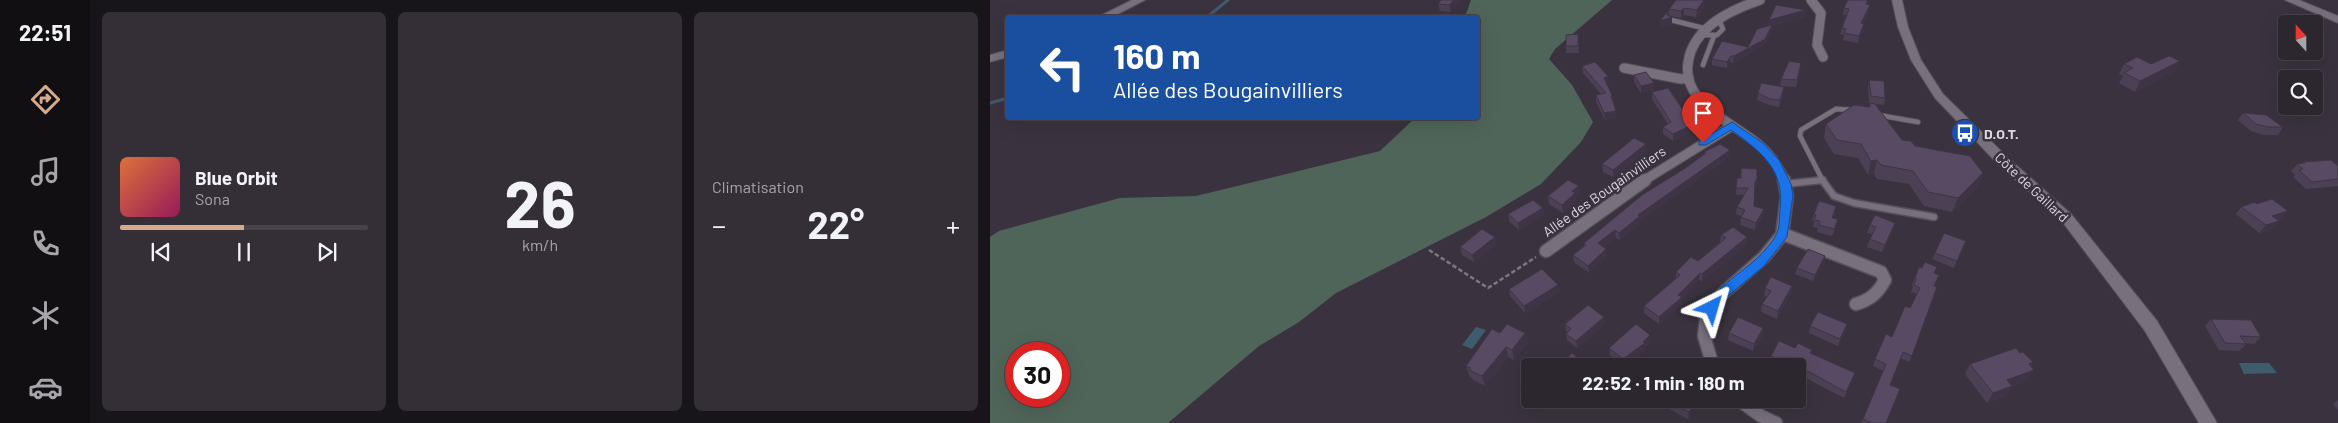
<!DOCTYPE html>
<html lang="fr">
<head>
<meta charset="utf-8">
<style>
  body { margin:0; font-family:Barlow,sans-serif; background:#342e37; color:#f1f3f6; height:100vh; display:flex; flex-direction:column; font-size:19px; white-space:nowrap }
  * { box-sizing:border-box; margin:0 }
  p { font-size:16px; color:#a6a5aa }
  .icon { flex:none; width:28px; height:28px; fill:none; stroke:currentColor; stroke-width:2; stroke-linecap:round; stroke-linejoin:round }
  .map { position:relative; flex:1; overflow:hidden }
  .details { display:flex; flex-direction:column; gap:12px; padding:12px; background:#18151a; width:900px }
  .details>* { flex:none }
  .hud { position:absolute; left:15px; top:15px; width:475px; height:105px; border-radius:5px; box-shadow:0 5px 20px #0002,0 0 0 1px #48434b; background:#1a4fa0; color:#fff; overflow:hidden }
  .needle { width:32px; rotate:339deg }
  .buttons { position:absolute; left:1288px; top:15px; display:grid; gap:10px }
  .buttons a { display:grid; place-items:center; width:45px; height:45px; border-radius:5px; background:#2c262f; box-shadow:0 5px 20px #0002,0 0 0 1px #48434b; font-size:25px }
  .speed { position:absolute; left:15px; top:342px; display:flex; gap:10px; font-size:25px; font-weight:700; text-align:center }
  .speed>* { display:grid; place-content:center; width:65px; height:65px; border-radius:50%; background:#2c262f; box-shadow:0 5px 20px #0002,0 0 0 1px #48434b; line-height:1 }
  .speed .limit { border:8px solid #d22; background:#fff; color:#111 }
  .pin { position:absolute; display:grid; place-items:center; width:42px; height:42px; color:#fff; margin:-51px -21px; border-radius:50% 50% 50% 0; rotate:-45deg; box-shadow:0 0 5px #0007 }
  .pin .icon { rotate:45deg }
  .me { position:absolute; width:55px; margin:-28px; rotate:40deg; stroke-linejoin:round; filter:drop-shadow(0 0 4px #0008) }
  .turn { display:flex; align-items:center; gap:18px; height:105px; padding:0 25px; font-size:22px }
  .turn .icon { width:65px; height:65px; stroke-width:2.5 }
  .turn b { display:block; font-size:35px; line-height:42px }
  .big { font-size:38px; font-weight:700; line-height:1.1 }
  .details .tile { flex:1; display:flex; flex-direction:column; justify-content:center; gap:8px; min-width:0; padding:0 18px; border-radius:8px; background:#342e37 }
  .details .dial { align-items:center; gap:0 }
  .dial b { font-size:65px; line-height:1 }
  .song { display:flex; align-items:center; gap:15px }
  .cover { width:60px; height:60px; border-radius:8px; background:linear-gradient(135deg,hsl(20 70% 55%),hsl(330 70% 35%)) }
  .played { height:5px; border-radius:2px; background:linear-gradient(90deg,#d6ab8b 50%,#48434b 50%) }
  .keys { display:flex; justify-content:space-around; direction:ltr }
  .heat { display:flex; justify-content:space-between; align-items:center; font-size:28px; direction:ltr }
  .details .tiles { flex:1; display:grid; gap:12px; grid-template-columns:repeat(3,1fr) }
  .trip { position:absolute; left:531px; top:358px; width:285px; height:50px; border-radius:5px; background:#2c262f; box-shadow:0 5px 20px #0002,0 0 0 1px #48434b; font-weight:700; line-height:50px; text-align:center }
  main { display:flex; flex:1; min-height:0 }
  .tab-bar { display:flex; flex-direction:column; width:90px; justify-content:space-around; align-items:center; background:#120f13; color:#a6a5aa }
  .tab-bar .icon { width:35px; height:35px }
  .tab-bar .current { color:#d6ab8b }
  .tab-bar b { font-size:22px; color:#f1f3f6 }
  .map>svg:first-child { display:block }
  .green { fill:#506559; fill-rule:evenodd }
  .water { fill:#3f5c6d }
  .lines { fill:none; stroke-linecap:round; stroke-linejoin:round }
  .stream { stroke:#3f5c6d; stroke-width:3 }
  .service-far1-casing { stroke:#56505b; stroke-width:6 }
  .service-casing { stroke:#56505b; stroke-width:9 }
  .minor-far1-casing { stroke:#56505b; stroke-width:11 }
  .minor-casing { stroke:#56505b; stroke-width:15 }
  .tertiary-casing { stroke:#56505b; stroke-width:2 }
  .secondary-casing { stroke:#56505b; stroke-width:2 }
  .path { stroke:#7d7781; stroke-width:2.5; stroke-dasharray:4.5 2.5; stroke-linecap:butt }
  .service-far1 { stroke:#78707d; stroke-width:4.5 }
  .service { stroke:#78707d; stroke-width:6 }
  .minor-far1 { stroke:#78707d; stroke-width:9 }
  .minor { stroke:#78707d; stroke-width:12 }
  .tertiary { fill:#78707d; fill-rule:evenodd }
  .secondary { fill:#78707d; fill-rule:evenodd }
  .wall { fill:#4c4055 }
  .shaded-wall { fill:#3e3445 }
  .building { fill:#584a63; stroke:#3e3445 }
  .route { fill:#1a73e8; stroke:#114b97 }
  .labels { text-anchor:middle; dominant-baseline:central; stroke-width:5; stroke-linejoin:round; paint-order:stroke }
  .poi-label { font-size:14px; font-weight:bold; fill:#dedae2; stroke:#3a333f; text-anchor:start }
  .street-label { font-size:14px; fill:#dedae2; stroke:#3a333f }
</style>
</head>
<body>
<main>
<nav class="tab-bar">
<b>22:51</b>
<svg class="icon current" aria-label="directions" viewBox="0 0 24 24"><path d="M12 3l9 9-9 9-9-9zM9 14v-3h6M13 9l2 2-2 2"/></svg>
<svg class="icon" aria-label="music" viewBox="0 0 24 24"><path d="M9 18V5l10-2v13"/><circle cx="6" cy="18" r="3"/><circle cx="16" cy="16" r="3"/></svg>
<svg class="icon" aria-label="phone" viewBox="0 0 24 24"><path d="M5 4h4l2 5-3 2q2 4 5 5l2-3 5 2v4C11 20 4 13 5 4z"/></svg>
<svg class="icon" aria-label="climate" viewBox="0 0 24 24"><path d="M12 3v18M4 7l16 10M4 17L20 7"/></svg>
<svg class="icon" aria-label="car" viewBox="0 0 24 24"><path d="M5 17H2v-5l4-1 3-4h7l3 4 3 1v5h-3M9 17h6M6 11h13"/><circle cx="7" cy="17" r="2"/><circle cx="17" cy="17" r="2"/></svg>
</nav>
<section class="details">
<div class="tiles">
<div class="tile">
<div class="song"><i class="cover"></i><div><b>Blue Orbit</b><p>Sona</p></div></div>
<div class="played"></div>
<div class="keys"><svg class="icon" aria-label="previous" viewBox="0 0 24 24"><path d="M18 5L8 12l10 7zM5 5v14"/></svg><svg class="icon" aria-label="pause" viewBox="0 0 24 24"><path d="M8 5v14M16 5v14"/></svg><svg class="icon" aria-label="next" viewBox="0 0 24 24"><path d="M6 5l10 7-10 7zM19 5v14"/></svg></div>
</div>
<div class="tile dial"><b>26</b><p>km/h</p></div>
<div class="tile"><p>Climatisation</p>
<div class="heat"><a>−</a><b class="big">22°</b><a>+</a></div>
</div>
</div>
</section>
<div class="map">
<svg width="1348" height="423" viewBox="0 0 1348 423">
  <rect width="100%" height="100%" fill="#3a333f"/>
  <path class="green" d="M 481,0 L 622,0 L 565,49 L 559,59 L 582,85 L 603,122 L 591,142 L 551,184 L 496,217 L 346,293 L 309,322 L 269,346 L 178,423 L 0,423 L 0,237 L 9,231 L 130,198 L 206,196 L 390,151 L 425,118 L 488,118 L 488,18 L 475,17 ZM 26,354 L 69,354 L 69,396 L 26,396 Z"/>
  <path class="water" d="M 486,327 L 496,330 L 482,349 L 472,345 Z
    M 1249,363 L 1279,363 L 1287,373 L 1254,374 Z"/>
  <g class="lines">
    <path class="stream" d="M 216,18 L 238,0
      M 0,103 L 18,98"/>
    <g class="service-far1-casing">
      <path id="service-far1" d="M 681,20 L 717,29
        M 712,35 L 727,35 L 733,29 L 728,18
        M 713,65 L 724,36
        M 888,115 L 928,122
        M 827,181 L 833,181 L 810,136 L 811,130 L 846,109 L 864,110"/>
    </g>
    <g class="service-casing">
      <path id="service" d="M 833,181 L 844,196 L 864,203 L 944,217
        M 795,184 L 833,180"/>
    </g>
    <g class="minor-far1-casing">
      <path id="minor-far1" d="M 770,0 C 744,9 712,23 701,51 C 683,100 738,119 768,144 C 780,154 789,167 795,181
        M 821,0 L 831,13 L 827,45 L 833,57
        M 634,68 L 691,79 L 699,78
        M 653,181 L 742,126"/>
    </g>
    <g class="minor-casing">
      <path id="minor" d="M 793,234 L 891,272 L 895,280 C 888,293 880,300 866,304
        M 556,251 L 655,180
        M 723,366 L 714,336 L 716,318 L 731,295 L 774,257 L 792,235 L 797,196 L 794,180
        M 747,399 L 771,416 L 786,423"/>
    </g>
    <g class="tertiary-casing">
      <path id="tertiary" d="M 902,0 L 912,0 L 918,27 L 931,60 L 953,94 L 1016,156 L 1081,214 L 1167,321 L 1227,423 L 1209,423 L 1155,331 L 1071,220 L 1006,162 L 945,98 L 921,60 L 908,27 Z"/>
    </g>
    <g class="secondary-casing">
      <path id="secondary" d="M 142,0 L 155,0 L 120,18 L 106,18 Z
        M 1295,0 L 1309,0 L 1348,16 L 1348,23 Z
        M 18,50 L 18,57 L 0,62 L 0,55 Z"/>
    </g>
    <path class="path" d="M 439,250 L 498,288 L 546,257"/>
    <use href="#service-far1" class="service-far1"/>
    <use href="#service" class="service"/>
    <use href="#minor-far1" class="minor-far1"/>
    <use href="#minor" class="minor"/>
    <use href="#tertiary" class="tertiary"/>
    <use href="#secondary" class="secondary"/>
  </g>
  <path class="wall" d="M 471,0 L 461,12 L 450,11 L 448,4 Z
    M 686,0 L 714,0 L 714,7 L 706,17 L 694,15 L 691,18 L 680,16 L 682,24 L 670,28 L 670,21 Z
    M 877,5 L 878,12 L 873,24 L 873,31 L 868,43 L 853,40 L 854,35 L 850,34 L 852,28 L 857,15 L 853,15 L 854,8 Z
    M 815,17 L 782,26 L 781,32 L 774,45 L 743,63 L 740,62 L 737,68 L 722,65 L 722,59 L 758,47 L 778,26 L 779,20 Z
    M 588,34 L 589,53 L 576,53 L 576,46 Z
    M 1190,61 L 1184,71 L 1145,92 L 1129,83 L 1133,76 L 1129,74 L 1134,64 L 1161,64 Z
    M 592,66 L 618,84 L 617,84 L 622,95 L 623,102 L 626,118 L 615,120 L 606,102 L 606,95 L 611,94 L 593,73 Z
    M 810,70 L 806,87 L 791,86 L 794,87 L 793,93 L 789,107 L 779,105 L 767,100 L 768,93 L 790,86 L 791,79 Z
    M 644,75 L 664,90 L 651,93 L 644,82 Z
    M 879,80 L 895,98 L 894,105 L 879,103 L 878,87 Z
    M 662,92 L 706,123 L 706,130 L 683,141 L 673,134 L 673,127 L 678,124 L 662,99 Z
    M 880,103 L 912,140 L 925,146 L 993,173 L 988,187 L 962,212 L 934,206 L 919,184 L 887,179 L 884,174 L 878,175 L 868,158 L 844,154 L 834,138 L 836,124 L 879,107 Z
    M 1253,113 L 1293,127 L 1288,135 L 1273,135 L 1261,131 L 1248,120 Z
    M 656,144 L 656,151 L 623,177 L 613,172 L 612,164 Z
    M 714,152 L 739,157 L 650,221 L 650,223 L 630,240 L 626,238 L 613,247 L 616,249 L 616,257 L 599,273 L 584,262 L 583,255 L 594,246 L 594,243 L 714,154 Z
    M 1314,162 L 1348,166 L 1348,186 L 1316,189 L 1303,177 L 1305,175 L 1301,171 L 1307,164 L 1313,163 Z
    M 751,168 L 767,179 L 766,187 L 764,188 L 764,206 L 774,209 L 773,216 L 765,230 L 750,225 L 751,216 L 746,214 L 747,207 L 754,195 L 746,195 L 747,178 L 750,178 Z
    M 590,193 L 586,196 L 586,201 L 573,213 L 559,204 L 558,196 Z
    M 1251,207 L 1292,218 L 1287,220 L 1283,228 L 1269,233 L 1246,214 Z
    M 553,208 L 554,215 L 529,230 L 519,221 L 518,214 Z
    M 845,213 L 843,218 L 846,226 L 842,236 L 827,232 L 828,228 L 823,227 L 824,221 L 822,221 L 824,214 Z
    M 880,225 L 903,230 L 892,252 L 877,247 L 880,239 L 882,234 L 877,233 Z
    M 731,235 L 757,237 L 756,245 L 712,281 L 709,280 L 692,298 L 692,304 L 669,324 L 654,313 L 654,306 L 686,278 L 686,272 L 708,261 L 730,242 Z
    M 505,237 L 506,244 L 484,262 L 472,255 L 470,247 Z
    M 976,241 L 964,268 L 942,259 L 945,253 Z
    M 834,262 L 823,281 L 805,274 L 807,268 Z
    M 929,267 L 944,273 L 945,286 L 922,356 L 919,362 L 910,358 L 900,385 L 896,423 L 871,423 L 894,371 L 883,366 L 885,359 L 902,337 L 920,308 L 927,294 L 921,292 L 923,286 L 922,285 Z
    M 568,285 L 569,292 L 535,313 L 520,296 L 519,289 Z
    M 802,286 L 801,293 L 787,319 L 771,312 L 772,304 L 777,297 L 774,296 L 775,288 Z
    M 614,317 L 615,324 L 587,348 L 577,340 L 576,334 L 578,332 L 576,331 L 575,324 Z
    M 1221,319 L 1271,337 L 1264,344 L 1255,343 L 1256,344 L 1249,351 L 1229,350 L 1215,326 Z
    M 857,324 L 855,332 L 848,346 L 819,333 L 820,326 Z
    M 773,328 L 772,336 L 763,351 L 738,340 L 739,333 Z
    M 510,333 L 535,333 L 538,343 L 524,360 L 518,357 L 495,386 L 483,380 L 482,378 L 480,377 L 476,366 Z
    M 660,342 L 655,347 L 655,350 L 634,366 L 620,355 L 619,348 Z
    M 805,348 L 822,350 L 821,353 L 865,373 L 862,380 L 854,398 L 810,375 L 808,379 L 808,366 L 787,366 L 780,363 L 781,356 Z
    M 1030,353 L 1043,362 L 1041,366 L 1038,380 L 1022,386 L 1016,396 L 997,403 L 975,374 L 980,364 Z
    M 574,361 L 591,364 L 589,366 L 576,366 L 574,365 Z
    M 669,399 L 709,399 L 709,402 L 698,419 L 669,404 Z
    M 1348,400 L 1348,410 L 1343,404 Z"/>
  <path class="shaded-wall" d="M 464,0 L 471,0 L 461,12 L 459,5 Z
    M 714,0 L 714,7 L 706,17 L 707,10 Z
    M 880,5 L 878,12 L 870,30 L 871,23 Z
    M 694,8 L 694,15 L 691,18 L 691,11 Z
    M 679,9 L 679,16 L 682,17 L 682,24 L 670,28 L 670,21 L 677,15 Z
    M 816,10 L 815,17 L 782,26 L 781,32 L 774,45 L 743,63 L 744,56 L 775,39 L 778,27 L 779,20 Z
    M 874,24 L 873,31 L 868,43 L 869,36 Z
    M 741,56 L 740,62 L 737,68 L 737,62 Z
    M 1190,61 L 1184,71 L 1145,92 L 1150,81 Z
    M 618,76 L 618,84 L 614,85 L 614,78 Z
    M 664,83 L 664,90 L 651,93 L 651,86 Z
    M 794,87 L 793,93 L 789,107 L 790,100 Z
    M 626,111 L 626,118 L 615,120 L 614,113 Z
    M 706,123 L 706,130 L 683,141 L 683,134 Z
    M 656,144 L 656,151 L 623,177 L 623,170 Z
    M 740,150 L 739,157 L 650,221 L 650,223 L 630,240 L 629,233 L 648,215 Z
    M 887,160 L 884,174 L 878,175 L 881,161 Z
    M 993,173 L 988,187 L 962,212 L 968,198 Z
    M 767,179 L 766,187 L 764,189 L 765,182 Z
    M 589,186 L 590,193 L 586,196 L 586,201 L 573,213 L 572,205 L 582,191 Z
    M 553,208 L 554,215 L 529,230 L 528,223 Z
    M 774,209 L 773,216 L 765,230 L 766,223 Z
    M 1298,211 L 1292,218 L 1276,223 L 1282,216 Z
    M 1289,221 L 1283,228 L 1269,233 L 1276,225 Z
    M 905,223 L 903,230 L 892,252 L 895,245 Z
    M 625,230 L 626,238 L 608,251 L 608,243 Z
    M 505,237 L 506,244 L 484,262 L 482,255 Z
    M 757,237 L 756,245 L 712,281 L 712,274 Z
    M 616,249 L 616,257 L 599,273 L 598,266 Z
    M 835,256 L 834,262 L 823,281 L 825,275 Z
    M 710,273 L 709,280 L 692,298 L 692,304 L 669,324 L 669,317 L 688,295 Z
    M 568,285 L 569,292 L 535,313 L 534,306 Z
    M 802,286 L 801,293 L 787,319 L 788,311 Z
    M 614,317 L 615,324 L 587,348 L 586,341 Z
    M 857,324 L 855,332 L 848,346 L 850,339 Z
    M 773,328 L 772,336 L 763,351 L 764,344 Z
    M 535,333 L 538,343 L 524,360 L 522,350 Z
    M 660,335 L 660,342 L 655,347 L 655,350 L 634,366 L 633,359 Z
    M 516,347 L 518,357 L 495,386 L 492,376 Z
    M 590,360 L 591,364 L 589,366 L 585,366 Z
    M 1043,362 L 1036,373 L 1044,370 L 1038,380 L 1011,390 L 1017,380 L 1039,364 Z
    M 1022,386 L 1016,396 L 997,403 L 1003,393 Z
    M 707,399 L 709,399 L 709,402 L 698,419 L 699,412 Z"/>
  <path class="building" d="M 451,0 L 464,0 L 459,5 L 448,4 Z
    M 686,0 L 714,0 L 707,10 L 694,8 L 691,11 L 679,9 L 677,15 L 682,17 L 670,21 Z
    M 858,0 L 878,0 L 876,4 L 880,5 L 871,23 L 874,24 L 869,36 L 854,33 L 856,29 L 852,28 L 859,9 L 854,8 Z
    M 786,5 L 816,10 L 779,20 Z
    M 782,25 L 775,39 L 744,56 L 741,56 L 737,62 L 722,59 L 732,41 L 758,47 L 767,29 Z
    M 588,34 L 588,46 L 576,46 L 576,35 Z
    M 1179,56 L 1190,61 L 1150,81 L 1134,73 L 1143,68 L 1134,64 L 1147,57 L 1161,64 Z
    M 799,61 L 811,63 L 807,80 L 791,79 Z
    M 605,62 L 618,76 L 614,78 L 622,95 L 621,96 L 626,111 L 614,113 L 606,95 L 616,93 L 592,66 Z
    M 656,72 L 664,83 L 651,86 L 644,75 Z
    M 879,80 L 894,81 L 895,98 L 881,96 Z
    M 771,83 L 794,87 L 790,100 L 780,99 L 768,93 Z
    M 678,88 L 698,117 L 706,123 L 683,134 L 673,127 L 681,122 L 662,92 Z
    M 880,103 L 885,104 L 912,140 L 921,141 L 925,146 L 980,156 L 993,173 L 968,198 L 938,192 L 923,171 L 891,165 L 887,160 L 881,161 L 871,144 L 847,140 L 836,124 L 864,105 L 880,107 Z
    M 1253,113 L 1276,115 L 1293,127 L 1278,127 L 1266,124 Z
    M 644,138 L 656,144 L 623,170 L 612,164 Z
    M 730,144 L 740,150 L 648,215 L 650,216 L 629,233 L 625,230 L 608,243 L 616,249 L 598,266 L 583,255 L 596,245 L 594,243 L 652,195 L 697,167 L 716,153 L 714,152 Z
    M 1341,160 L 1348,166 L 1348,179 L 1322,182 L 1309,170 L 1313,169 L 1307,164 L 1315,163 L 1314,162 Z
    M 751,168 L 767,169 L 767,179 L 765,182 L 764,206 L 774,209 L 766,223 L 751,217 L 755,210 L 747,207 L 758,188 L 746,188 L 747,178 L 751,178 Z
    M 578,180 L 589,186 L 582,191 L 585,193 L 572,205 L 558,196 Z
    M 1282,199 L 1298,211 L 1282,216 L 1289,221 L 1276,225 L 1251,207 L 1265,202 L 1266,204 Z
    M 543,200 L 553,208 L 528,223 L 518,214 Z
    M 829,201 L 846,206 L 842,218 L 848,219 L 844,229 L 829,225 L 830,221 L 824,220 L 826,215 L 824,214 Z
    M 885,215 L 905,223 L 895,245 L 880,239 L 886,227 L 880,225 Z
    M 743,227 L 757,237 L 712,274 L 710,273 L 688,295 L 692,297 L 669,317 L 654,306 L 690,275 L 686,272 L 701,257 L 708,261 L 736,238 L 731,235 Z
    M 492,229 L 505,237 L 482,255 L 470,247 Z
    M 954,233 L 976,241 L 967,261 L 945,253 Z
    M 818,249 L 835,256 L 825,275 L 807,268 Z
    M 935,262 L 947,267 L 944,273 L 949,275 L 944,286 L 947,287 L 922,356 L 913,352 L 900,385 L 910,389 L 896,423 L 882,423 L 873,419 L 896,364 L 885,359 L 896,334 L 902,337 L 915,306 L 920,308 L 930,288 L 924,285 L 926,279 L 925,278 L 929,267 L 932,268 Z
    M 552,269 L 568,285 L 534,306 L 519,289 Z
    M 781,277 L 802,286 L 788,311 L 772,304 L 781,291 L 775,288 Z
    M 598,305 L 614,317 L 586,341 L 576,334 L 581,329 L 575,324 Z
    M 828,312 L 857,324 L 850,339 L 820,326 Z
    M 748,317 L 773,328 L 764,344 L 739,333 Z
    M 1221,319 L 1261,320 L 1271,337 L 1250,336 L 1256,344 L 1235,343 Z
    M 517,324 L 535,333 L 522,350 L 516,347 L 492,376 L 479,370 L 481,368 L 476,366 L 502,329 L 510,333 Z
    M 646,324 L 660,335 L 653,342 L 655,343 L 633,359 L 619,348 Z
    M 789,341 L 805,348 L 808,343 L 822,350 L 820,353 L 865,373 L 856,392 L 812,368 L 810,372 L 808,371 L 808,366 L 798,366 L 796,365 L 797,363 L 781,356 Z
    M 1026,348 L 1030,353 L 1033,352 L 1043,362 L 1039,364 L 1044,370 L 1017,380 L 1022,386 L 1003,393 L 980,364 Z
    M 582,353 L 590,360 L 585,366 L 580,366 L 574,361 Z
    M 673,399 L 707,399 L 699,412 Z"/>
  <path class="route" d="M 742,122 L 773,143 L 789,160 L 801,184 L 803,195 L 797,237 L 774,266 L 733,300 L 726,312 L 717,312 L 715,308 C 727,287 747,276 765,260 C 772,254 783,242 787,233 C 790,227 789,217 790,210 C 795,170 772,152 741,130 L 716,145 L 709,145 L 709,141 Z"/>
  <defs>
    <g id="bus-disc" transform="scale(1.4375)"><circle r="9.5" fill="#1a4fb4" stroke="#3a333f"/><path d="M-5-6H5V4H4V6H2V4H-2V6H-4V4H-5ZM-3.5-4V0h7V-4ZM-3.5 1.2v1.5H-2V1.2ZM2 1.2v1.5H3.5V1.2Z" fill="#fff"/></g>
  </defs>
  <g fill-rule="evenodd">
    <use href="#bus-disc" x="975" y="133"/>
  </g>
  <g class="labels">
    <g class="poi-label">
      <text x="994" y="133">D.O.T.</text>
    </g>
    <g class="street-label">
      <text transform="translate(1042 187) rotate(43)">Côte de Gaillard</text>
      <text transform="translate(614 191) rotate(-35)">Allée des Bougainvilliers</text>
    </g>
  </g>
</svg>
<div class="buttons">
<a><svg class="needle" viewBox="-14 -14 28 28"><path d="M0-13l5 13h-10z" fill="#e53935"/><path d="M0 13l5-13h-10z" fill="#a6a5aa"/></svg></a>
<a><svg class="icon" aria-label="search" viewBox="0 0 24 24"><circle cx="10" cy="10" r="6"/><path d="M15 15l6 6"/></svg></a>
</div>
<div class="speed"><div class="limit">30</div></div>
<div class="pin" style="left:713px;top:143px;background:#d93025"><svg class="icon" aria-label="arrive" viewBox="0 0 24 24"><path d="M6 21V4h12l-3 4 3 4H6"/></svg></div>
<svg class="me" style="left:722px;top:308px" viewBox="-20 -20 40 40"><path d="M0-17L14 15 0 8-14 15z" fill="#1a73e8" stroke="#fff" stroke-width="4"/></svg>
<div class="trip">22:52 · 1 min · 180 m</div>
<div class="hud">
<div class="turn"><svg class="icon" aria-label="left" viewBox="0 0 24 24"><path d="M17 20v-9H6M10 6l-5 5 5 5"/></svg><div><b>160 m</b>Allée des Bougainvilliers</div></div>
</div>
</div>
</main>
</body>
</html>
